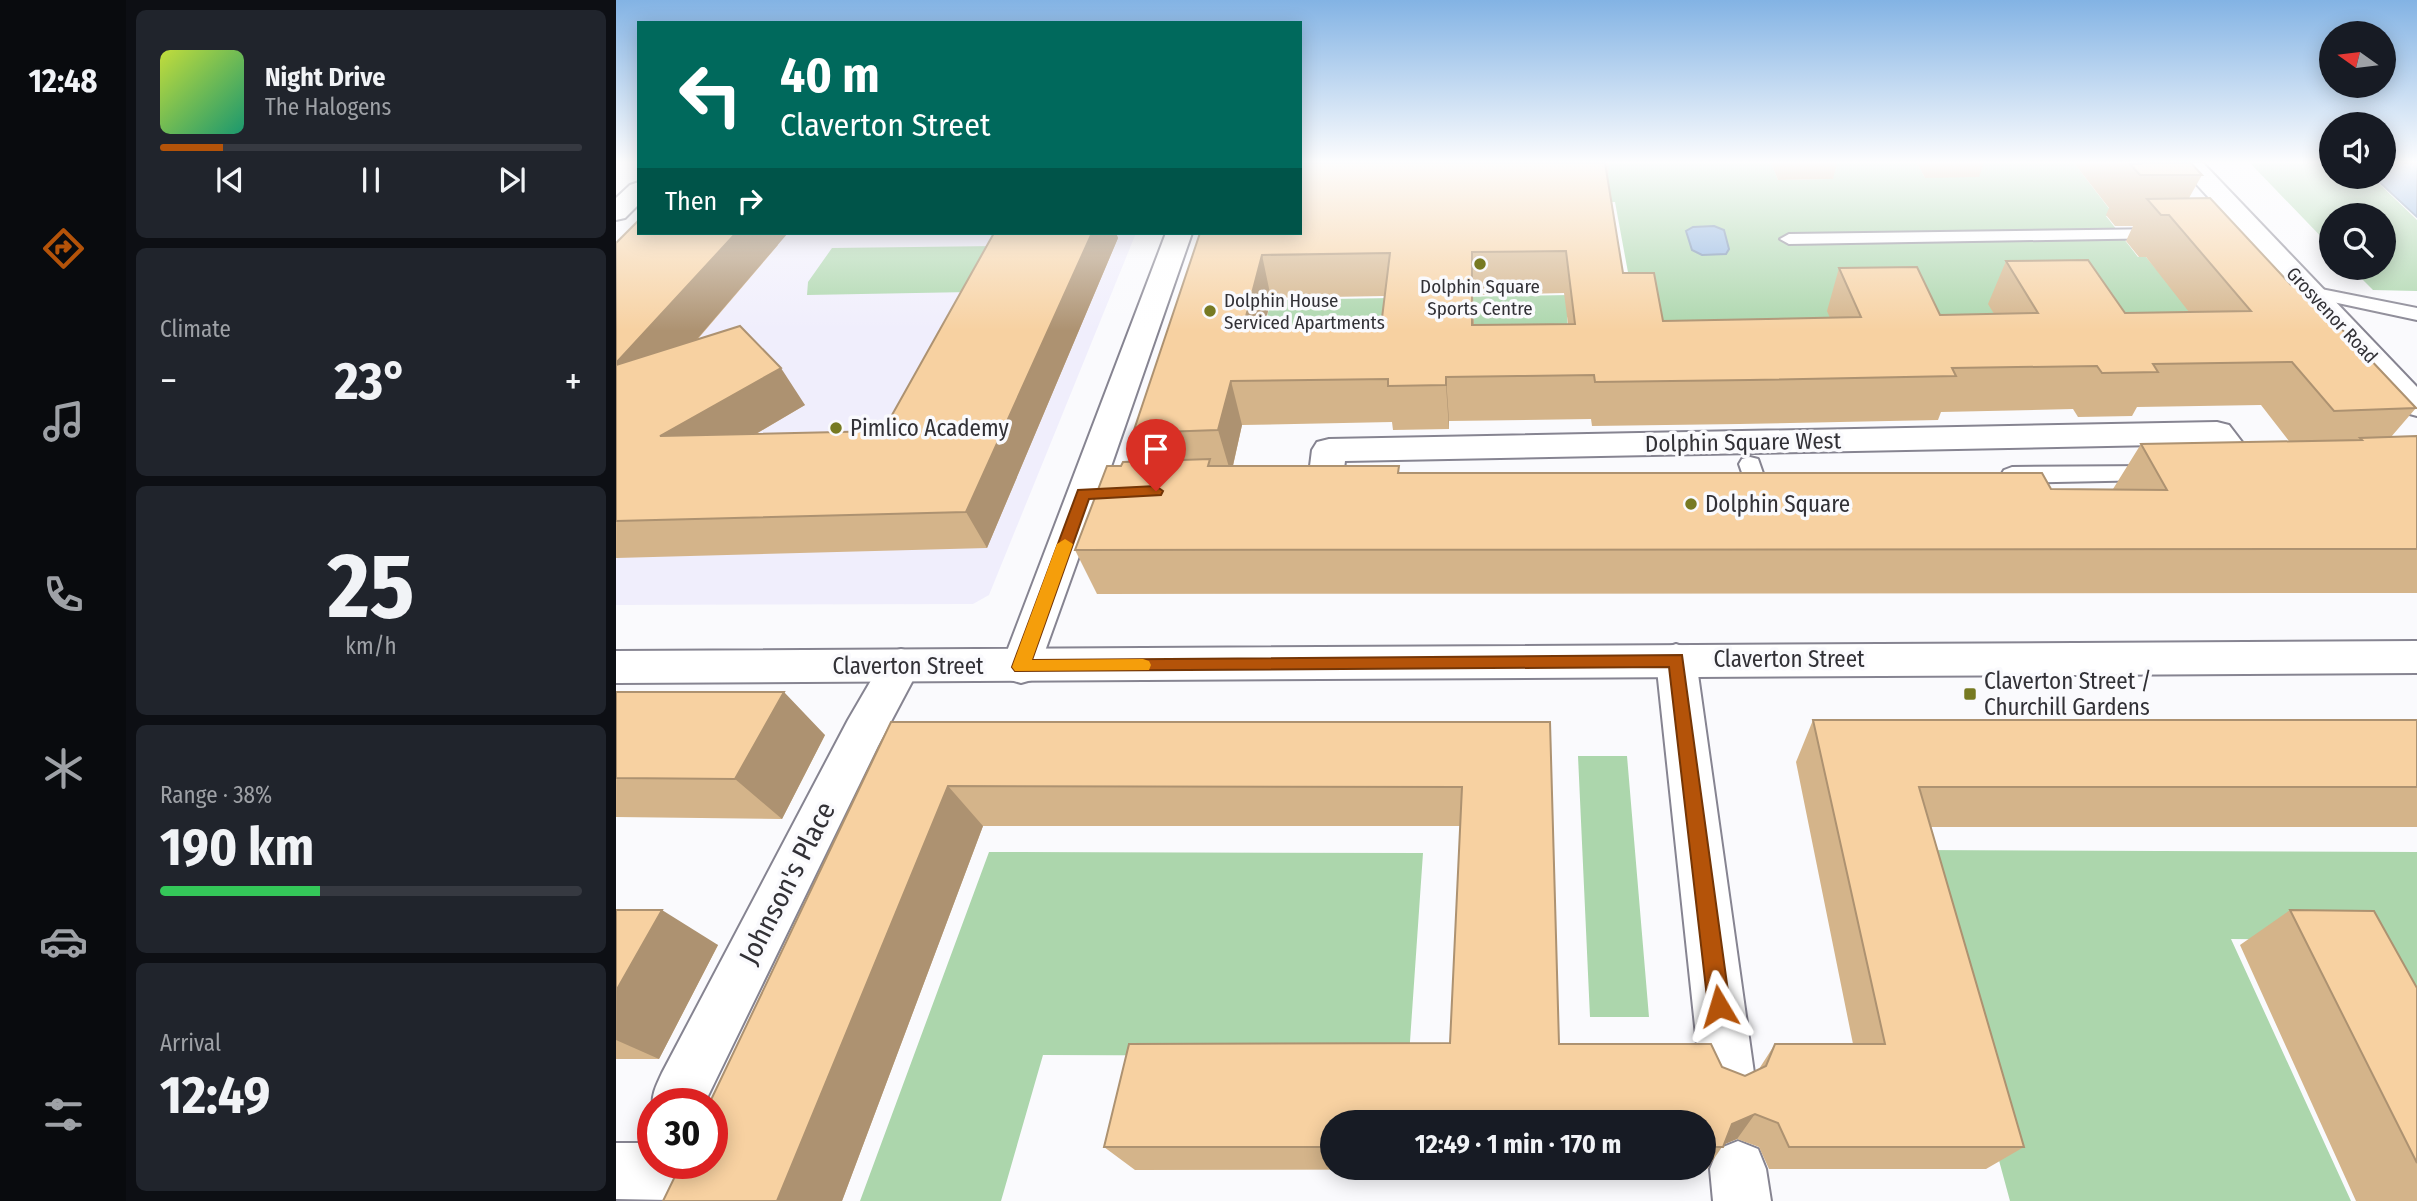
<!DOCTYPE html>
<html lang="en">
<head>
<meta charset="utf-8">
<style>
  body { margin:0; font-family:"Fira Sans Condensed",sans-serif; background:#20242c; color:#f1f3f6; height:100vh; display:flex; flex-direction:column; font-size:26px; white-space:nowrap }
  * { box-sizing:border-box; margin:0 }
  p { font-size:23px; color:#9ea1a6 }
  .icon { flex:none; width:38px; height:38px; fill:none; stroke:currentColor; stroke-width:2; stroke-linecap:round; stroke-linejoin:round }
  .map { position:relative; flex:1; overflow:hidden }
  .side { display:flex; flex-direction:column; gap:10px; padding:10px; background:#0d0f14; width:490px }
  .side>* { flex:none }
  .guide { position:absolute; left:21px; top:21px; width:665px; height:214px; border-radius:0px; box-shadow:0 4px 18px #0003; background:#00695c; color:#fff; overflow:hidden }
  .needle { width:46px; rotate:284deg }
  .tools { position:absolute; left:1703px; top:21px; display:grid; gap:14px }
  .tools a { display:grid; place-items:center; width:77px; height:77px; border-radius:50%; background:#171b24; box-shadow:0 4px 18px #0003; font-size:35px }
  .speed { position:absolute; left:21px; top:1088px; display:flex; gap:14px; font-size:35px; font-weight:700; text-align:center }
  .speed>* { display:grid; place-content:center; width:91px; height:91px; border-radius:50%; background:#171b24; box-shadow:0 4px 18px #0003; line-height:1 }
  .speed .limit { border:10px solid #d22; background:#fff; color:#111 }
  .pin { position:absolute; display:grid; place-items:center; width:60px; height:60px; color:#fff; margin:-72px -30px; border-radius:50% 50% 50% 0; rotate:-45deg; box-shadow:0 0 7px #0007 }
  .pin .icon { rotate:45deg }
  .me { position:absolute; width:77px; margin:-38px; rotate:353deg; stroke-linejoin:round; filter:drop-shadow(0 0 5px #0008) }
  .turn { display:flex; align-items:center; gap:24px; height:147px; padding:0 28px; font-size:32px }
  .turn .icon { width:91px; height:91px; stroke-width:2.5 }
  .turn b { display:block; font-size:49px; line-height:60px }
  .then { display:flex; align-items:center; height:66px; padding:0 28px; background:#0003; gap:14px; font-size:26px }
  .big { font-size:52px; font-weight:700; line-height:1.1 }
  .side .widget { flex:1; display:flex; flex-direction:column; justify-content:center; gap:10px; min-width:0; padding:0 24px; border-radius:10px; background:#20242c }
  .side .dial { align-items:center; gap:0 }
  .dial b { font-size:91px; line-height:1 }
  .song { display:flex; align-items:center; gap:21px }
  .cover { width:84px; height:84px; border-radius:10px; background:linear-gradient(135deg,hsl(70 70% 55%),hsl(160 70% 35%)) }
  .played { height:7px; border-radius:4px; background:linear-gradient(90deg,#b45309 15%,#363941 15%) }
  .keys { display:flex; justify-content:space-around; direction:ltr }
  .heat { display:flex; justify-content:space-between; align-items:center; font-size:38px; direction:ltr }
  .charge { height:10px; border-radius:5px; background:linear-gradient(90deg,#34c759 38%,#363941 0) }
  .trip { position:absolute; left:704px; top:1110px; width:396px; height:70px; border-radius:35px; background:#171b24; box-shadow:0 4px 18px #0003; font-weight:700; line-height:70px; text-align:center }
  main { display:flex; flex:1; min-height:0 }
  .menu { display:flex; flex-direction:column; width:126px; justify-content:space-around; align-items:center; background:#090b0e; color:#9ea1a6 }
  .menu .icon { width:49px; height:49px }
  .menu .current { color:#b45309 }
  .menu b { font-size:32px; color:#f1f3f6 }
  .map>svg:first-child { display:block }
  .built { fill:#f0eefc }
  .green { fill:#acd6ac }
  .water { fill:#8db2de; stroke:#728bac; stroke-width:2 }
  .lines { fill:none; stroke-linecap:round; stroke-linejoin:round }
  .service-casing { stroke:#868491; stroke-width:4 }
  .minor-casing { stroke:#868491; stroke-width:4 }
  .tertiary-casing { stroke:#868491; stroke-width:4 }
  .trunk-casing { stroke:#868491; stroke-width:4 }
  .service { fill:#fff; fill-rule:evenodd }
  .minor { fill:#fff; fill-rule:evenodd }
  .tertiary { fill:#fff; fill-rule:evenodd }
  .trunk { fill:#fff; fill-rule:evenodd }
  .wall { fill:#d4b48a; fill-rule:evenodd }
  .shaded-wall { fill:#ad9271 }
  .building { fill:#f7d1a1; stroke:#ad9271; stroke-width:2; fill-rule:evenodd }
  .route { fill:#b45309; stroke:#753606; stroke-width:2 }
  .slow { fill:#f59e0b }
  .poi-dot { fill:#777a22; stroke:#fafafd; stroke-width:2.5 }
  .labels { text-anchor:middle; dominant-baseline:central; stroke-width:7; stroke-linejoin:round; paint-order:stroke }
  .far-poi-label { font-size:19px; fill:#323136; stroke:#fafafd }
  .far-street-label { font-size:19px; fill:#323136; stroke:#fafafd }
  .poi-label { font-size:23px; fill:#323136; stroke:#fafafd; text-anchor:start }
  .street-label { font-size:23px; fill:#323136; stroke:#fafafd }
  .near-street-label { font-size:28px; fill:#323136; stroke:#fafafd }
</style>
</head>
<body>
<main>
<nav class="menu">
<b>12:48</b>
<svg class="icon current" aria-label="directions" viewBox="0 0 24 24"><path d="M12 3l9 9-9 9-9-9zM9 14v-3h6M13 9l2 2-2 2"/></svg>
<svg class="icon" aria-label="music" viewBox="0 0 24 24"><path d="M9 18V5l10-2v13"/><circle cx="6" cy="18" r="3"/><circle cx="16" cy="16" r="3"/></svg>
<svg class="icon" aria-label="phone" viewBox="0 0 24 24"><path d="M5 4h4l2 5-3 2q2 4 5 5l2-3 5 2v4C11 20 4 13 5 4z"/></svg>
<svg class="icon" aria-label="climate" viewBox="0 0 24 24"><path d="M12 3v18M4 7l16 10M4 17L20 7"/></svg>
<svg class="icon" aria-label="car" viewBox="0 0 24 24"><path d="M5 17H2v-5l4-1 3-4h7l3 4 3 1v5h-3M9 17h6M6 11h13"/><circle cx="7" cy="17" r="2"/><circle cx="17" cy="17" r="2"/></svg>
<svg class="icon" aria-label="filters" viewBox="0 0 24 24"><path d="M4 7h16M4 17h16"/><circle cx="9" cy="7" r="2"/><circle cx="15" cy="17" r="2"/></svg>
</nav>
<section class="side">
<div class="widget">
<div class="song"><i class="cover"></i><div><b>Night Drive</b><p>The Halogens</p></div></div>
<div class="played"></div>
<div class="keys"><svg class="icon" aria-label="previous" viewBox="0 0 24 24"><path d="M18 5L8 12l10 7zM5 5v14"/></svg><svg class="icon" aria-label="pause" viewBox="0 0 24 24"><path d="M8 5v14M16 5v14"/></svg><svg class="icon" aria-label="next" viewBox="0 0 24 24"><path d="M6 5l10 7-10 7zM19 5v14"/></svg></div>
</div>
<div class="widget"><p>Climate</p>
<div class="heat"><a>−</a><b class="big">23°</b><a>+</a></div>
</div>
<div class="widget dial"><b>25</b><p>km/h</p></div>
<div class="widget"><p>Range · 38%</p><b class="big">190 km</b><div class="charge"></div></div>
<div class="widget"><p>Arrival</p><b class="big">12:49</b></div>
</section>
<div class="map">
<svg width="1801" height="1201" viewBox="0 0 1801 1201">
  <rect width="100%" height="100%" fill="#fafafd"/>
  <path class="built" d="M 27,233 L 520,233 L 373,595 L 357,604 L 0,605 L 0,261 Z"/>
  <path class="green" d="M 686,163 L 1155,163 L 1162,180 L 1216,179 L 1210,163 L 1301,163 L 1309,178 L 1355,163 L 1458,163 L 1498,215 L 1490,216 L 1522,257 L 1530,257 L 1611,354 L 1373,304 L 1391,337 L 1222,337 L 951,317 L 954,345 L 773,345 L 638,372 L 655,300 L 1016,294 L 999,202 L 684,206 Z
    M 1634,163 L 1715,163 L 1715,177 L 1756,177 L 1801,220 L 1801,291 L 1757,290 L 1735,268 L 1768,268 L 1768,215 L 1715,215 L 1715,247 Z
    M 380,246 L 354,292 L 191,295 L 192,282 L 216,248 Z
    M 962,756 L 1011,756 L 1033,1017 L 974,1017 Z
    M 1299,850 L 1801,852 L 1801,1023 L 1755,940 L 1615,939 L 1735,1201 L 1394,1201 Z
    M 373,852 L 807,853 L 793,1056 L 427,1055 L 385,1201 L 244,1201 Z"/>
  <path class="water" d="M 1768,163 L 1801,163 L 1801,217 L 1758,177 L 1768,177 Z
    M 1098,226 L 1108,230 L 1113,249 L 1110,254 L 1086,255 L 1076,250 L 1070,231 L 1077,227 Z"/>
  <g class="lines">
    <g class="service-casing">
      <path id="service" d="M 1546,229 L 1555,234 L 1552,238 L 1173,244 L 1164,239 L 1173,234 Z
        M 1695,287 L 1801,308 L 1801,320 L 1689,296 L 1686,292 L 1689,288 Z
        M 1134,457 L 1142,459 L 1149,479 L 1146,484 L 1138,487 L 1130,484 L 1123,464 L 1126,459 Z
        M 1538,466 L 1546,468 L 1549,473 L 1546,478 L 1538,480 L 1396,483 L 1388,480 L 1385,475 L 1388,470 L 1396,467 Z"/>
    </g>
    <g class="minor-casing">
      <path id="minor" d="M 550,233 L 576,233 L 490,481 L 532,480 L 544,483 L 550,492 L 544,501 L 532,504 L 481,506 L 419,679 L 405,683 L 391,679 L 385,667 Z
        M 1601,422 L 1613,425 L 1639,459 L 1657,463 L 1662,471 L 1657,479 L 1645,483 L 1618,479 L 1592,444 L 729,461 L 726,486 L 721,495 C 703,500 682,501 664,496 L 659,487 L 664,478 L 693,474 L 696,450 L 701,442 L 713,439 Z
        M 1060,644 L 1074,649 L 1080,660 L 1138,1073 L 1130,1092 L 1111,1100 L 1092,1092 L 1084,1073 L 1040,660 L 1046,649 Z
        M 285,649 L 299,653 L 305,665 L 262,746 L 92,1096 L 90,1104 L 37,1104 L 37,1107 C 35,1095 41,1084 46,1073 L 232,720 L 271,653 Z
        M 1122,1141 L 1142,1149 L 1150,1169 L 1155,1201 L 1097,1201 L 1094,1169 L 1102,1149 Z
        M 0,1143 L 37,1143 L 37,1164 L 77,1164 L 80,1172 L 72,1192 L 52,1200 L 0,1199 Z"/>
    </g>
    <g class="tertiary-casing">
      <path id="tertiary" d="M 23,182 L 23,204 L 9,218 L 0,220 L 0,198 L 14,185 Z
        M 1801,641 L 1801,673 L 0,683 L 0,651 Z"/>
    </g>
    <g class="trunk-casing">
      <path id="trunk" d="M 1561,163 L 1587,163 L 1801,387 L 1801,416 L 1790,413 Z"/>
    </g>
    <use href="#service" class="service"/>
    <use href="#minor" class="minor"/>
    <use href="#tertiary" class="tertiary"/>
    <use href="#trunk" class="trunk"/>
  </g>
  <path class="wall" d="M 684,163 L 993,163 L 992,179 L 1007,273 L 1047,321 L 1214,318 L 1211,311 L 1223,268 L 1324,315 L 1378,314 L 1372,304 L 1390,261 L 1509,313 L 1573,312 L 1530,257 L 1523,257 L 1510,241 L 1517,226 L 1499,226 L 1490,215 L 1493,208 L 1458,163 L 1575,163 L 1586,175 L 1573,198 L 1675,285 L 1800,408 L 1775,437 L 1801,436 L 1801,593 L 481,594 L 459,550 L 505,466 L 528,461 L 517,433 ZM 948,293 L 952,324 L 858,325 L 857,295 ZM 769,296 L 765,326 L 648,328 L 655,298 ZM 1645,405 L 1673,441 L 1525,444 L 1497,489 L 1435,489 L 784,473 L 617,466 L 626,425 L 776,422 L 777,430 L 833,429 L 833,421 L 975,419 L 976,426 L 1123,424 L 1322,420 L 1325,412 L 1457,409 L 1462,417 L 1516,416 L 1521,407 Z
    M 1155,163 L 1221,163 L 1217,179 L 1162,180 Z
    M 1301,163 L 1368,163 L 1363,177 L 1309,178 Z
    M 378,233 L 500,233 L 502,238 L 371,548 L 0,558 L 0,243 L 162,245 L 81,340 L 189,405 L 140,434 L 267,431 Z
    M 0,692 L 209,735 L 166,819 L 0,817 Z
    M 1197,720 L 1801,720 L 1801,827 L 1315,827 L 1408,1147 L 1370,1169 L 1153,1169 L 1143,1147 L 1121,1139 L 1108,1144 L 1091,1169 L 519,1170 L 488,1147 L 834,1043 L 844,826 L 367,826 L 226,1201 L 47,1201 L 275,722 L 934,722 L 943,1044 L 1106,1067 L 1129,1076 L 1143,1069 L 1159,1044 L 1237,1044 L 1180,762 ZM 716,1122 L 1087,1122 L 1087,1167 L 716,1167 Z
    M 0,910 L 102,945 L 43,1059 L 0,1059 Z
    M 1674,910 L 1801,988 L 1801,1201 L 1740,1201 L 1624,945 Z"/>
  <path class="shaded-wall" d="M 120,233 L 172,233 L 27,402 L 0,370 L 0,363 Z
    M 476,233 L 500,233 L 502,238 L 371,548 L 350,512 Z
    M 856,252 L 857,295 L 858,369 L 856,325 Z
    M 646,255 L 655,298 L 638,372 L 627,328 Z
    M 165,368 L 189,405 L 75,472 L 44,436 Z
    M 830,377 L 833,421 L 833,429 L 830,385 Z
    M 615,381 L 626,425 L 615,474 L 602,430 Z
    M 168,692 L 209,735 L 166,819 L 119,779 Z
    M 332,786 L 367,826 L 226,1201 L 161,1201 Z
    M 46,910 L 102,945 L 43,1059 L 0,1040 L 0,991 Z
    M 1139,1114 L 1121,1139 L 1102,1147 L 1116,1124 Z"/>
  <path class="building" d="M 684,163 L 989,163 L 1007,273 L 1038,273 L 1047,321 L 1245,317 L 1223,268 L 1301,267 L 1324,315 L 1422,313 L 1390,261 L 1472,260 L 1509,313 L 1635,311 L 1553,215 L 1545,215 L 1531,199 L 1594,198 L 1675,285 L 1684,285 L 1800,408 L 1718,411 L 1676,362 L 1537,364 L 1542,372 L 1486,373 L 1481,366 L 1336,368 L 1340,376 L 1133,380 L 979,382 L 978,375 L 902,376 L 830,377 L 830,385 L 772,386 L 772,379 L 615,381 L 602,430 L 517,433 L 584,233 L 684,233 ZM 950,251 L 959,324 L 856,325 L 856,252 ZM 774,253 L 765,326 L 627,328 L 646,255 Z
    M 1523,163 L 1575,163 L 1586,175 L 1524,175 L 1514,164 L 1524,164 Z
    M 23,220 L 23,233 L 120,233 L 0,363 L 0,243 Z
    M 378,233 L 476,233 L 350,512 L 0,521 L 0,365 L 124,326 L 165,368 L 44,436 L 267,431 Z
    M 1801,436 L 1801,549 L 459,550 L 491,466 L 505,466 L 507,462 L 594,459 L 592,466 L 783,466 L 782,473 L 1426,473 L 1435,489 L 1551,490 L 1525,444 L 1746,440 L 1744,438 Z
    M 0,692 L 168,692 L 119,779 L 0,778 Z
    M 1197,720 L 1801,720 L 1801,787 L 1303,787 L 1408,1147 L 1173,1147 L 1162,1123 L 1139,1114 L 1116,1124 L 1107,1147 L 1087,1147 L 1087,1122 L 716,1122 L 716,1147 L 488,1147 L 513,1044 L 834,1043 L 846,787 L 332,786 L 161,1201 L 47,1201 L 65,1164 L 96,1164 L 96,1104 L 93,1104 L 275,722 L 934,722 L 943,1044 L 1095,1044 L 1106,1067 L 1129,1076 L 1150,1066 L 1159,1044 L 1269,1044 Z
    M 0,910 L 46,910 L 0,991 Z
    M 1674,910 L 1758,911 L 1801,988 L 1801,1163 Z"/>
  <linearGradient id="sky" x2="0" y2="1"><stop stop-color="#83b3e4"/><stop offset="0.49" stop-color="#fdfdfe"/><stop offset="1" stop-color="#fdfdfe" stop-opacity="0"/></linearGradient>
  <rect width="1801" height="331" fill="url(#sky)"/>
  <path class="route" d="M 540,486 L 547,491 L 545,495 L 473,499 L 416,660 L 1066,655 L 1114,1006 L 1110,1013 L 1103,1016 L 1095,1013 L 1092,1006 L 1053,667 L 399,671 L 396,667 L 462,490 Z"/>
  <path class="slow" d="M 449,539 L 457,544 L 416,660 L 527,659 L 533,661 L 535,665 L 533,670 L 399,671 L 396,667 L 441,544 Z"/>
  <g class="poi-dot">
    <circle cx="864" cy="264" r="7"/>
    <circle cx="594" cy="311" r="7"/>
    <circle cx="220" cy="428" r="7"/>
    <circle cx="1075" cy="504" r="7"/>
    <rect x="1347" y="687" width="14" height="14" rx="3.5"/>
  </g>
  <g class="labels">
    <g class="far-poi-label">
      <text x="864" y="286">Dolphin Square<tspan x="864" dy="22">Sports Centre</tspan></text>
      <text x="608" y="300" text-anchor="start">Dolphin House<tspan x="608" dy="22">Serviced Apartments</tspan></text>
    </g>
    <g class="far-street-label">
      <text transform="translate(1716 315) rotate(47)">Grosvenor Road</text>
    </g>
    <g class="poi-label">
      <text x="234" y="428">Pimlico Academy</text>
      <text x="1089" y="504">Dolphin Square</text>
      <text x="1368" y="681">Claverton Street /<tspan x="1368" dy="26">Churchill Gardens</tspan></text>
    </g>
    <g class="street-label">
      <text transform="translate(1127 442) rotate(-1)">Dolphin Square West</text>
      <text x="1173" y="659">Claverton Street</text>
      <text x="292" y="666">Claverton Street</text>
    </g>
    <g class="near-street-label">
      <text transform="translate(171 883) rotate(-63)">Johnson's Place</text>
    </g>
  </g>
</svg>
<div class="tools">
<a><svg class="needle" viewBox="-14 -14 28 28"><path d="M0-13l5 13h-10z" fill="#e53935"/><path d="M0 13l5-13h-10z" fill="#9ea1a6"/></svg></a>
<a><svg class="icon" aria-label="sound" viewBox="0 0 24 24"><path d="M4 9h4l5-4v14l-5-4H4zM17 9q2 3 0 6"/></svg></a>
<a><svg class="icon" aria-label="search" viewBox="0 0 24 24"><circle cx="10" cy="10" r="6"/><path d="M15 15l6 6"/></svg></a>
</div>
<div class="speed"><div class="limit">30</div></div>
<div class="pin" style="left:540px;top:491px;background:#d93025"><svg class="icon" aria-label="arrive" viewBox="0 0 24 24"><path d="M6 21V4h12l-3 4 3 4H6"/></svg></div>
<svg class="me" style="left:1103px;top:1006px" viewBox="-20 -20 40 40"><path d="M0-17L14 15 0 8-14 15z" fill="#b45309" stroke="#fff" stroke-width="4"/></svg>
<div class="trip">12:49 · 1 min · 170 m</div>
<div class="guide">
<div class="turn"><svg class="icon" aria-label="left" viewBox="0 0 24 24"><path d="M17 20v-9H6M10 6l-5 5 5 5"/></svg><div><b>40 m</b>Claverton Street</div></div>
<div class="then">Then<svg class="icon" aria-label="right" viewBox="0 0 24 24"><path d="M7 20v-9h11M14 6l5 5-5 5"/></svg></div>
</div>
</div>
</main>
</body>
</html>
